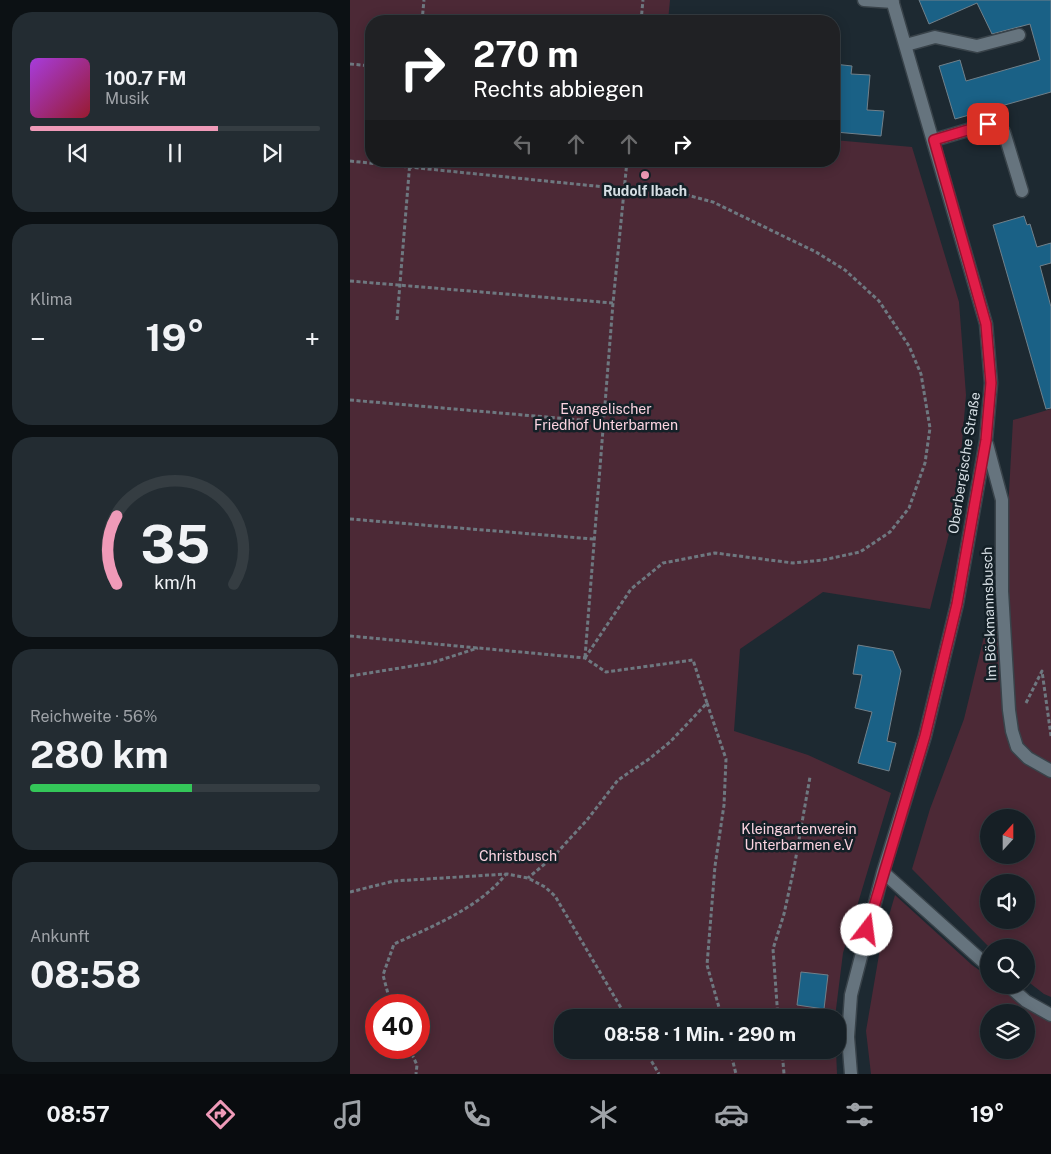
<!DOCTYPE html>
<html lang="de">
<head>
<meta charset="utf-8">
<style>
  body { margin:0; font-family:"Public Sans",sans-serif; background:#232c32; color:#f1f3f6; height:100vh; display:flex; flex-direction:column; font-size:19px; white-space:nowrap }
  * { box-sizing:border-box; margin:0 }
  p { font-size:16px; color:#9ea2a7 }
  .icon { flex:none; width:28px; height:28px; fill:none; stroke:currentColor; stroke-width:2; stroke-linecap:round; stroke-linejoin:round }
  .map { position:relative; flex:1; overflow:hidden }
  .sheet { display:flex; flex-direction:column; gap:12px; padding:12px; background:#0c1114; width:350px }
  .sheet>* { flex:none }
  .banner { position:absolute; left:15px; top:15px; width:475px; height:152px; border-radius:20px; box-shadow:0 2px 12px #0003,0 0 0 1px #353d42; background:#202124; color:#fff; overflow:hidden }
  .needle { width:32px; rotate:21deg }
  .buttons { position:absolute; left:630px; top:809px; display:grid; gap:10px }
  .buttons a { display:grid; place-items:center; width:55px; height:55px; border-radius:50%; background:#161f25; box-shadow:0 2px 12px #0003,0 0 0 1px #353d42; font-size:25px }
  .speed { position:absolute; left:15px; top:994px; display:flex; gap:10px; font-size:25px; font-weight:700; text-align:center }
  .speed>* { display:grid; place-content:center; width:65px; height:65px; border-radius:50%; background:#161f25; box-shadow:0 2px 12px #0003,0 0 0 1px #353d42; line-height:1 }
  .speed .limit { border:8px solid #d22; background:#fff; color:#111 }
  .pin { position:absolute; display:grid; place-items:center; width:42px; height:42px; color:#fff; margin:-21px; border-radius:10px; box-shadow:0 2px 8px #0006 }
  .me { position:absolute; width:55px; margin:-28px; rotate:15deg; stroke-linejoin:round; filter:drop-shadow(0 0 4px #0008) }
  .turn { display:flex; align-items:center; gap:18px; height:105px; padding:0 25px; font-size:22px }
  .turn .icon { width:65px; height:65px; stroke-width:2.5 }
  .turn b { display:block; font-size:35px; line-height:42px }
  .lanes { display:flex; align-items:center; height:48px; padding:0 25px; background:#0003; justify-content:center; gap:25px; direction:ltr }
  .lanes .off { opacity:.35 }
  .big { font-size:38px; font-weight:700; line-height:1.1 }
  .sheet .tile { flex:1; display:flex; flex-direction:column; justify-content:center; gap:8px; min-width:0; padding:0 18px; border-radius:20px; background:#232c32 }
  .sheet .dial { align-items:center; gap:0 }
  .dial svg { height:130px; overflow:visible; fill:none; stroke:#353d42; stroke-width:7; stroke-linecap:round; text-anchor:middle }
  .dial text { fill:#f1f3f6; stroke:none }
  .song { display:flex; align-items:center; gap:15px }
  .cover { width:60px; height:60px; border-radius:8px; background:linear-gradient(135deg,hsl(280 70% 55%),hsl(350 70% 35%)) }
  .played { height:5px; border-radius:2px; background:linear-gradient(90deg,#ef9ab8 65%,#353d42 65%) }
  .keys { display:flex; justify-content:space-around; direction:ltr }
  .heat { display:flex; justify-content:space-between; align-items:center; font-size:28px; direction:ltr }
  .charge { height:8px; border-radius:4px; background:linear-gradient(90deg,#34c759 56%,#353d42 0) }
  .trip { position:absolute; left:204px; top:1009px; width:292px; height:50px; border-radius:20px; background:#161f25; box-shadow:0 2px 12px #0003,0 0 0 1px #353d42; font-weight:700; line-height:50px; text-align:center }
  .menu { display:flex; height:80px; justify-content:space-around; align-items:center; background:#090c0f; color:#9ea2a7 }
  .menu .icon { width:35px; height:35px }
  .menu .selected { color:#ef9ab8 }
  .menu b { font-size:22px; color:#f1f3f6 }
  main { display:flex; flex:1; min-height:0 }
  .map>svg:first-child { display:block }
  .green { fill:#4c2936; fill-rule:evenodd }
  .building { fill:#1a6186; stroke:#71808a }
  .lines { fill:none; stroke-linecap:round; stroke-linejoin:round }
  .minor-casing { stroke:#39434a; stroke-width:15 }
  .path { stroke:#6e7880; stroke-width:3; stroke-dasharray:4 2.5; stroke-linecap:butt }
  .minor { stroke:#66747e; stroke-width:12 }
  .route-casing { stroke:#92132f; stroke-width:12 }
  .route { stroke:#e11d48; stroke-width:9 }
  .poi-dot { fill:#ef9ab8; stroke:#142027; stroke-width:2 }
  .labels { text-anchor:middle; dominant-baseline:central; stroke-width:5; stroke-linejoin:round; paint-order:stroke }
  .poi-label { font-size:14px; font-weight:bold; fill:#d7dfe5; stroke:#142027 }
  .park-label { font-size:14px; fill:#fcd4e1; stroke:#142027 }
  .street-label { font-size:14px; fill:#d7dfe5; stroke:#142027 }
</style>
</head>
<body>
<main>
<section class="sheet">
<div class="tile">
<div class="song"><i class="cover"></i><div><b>100.7 FM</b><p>Musik</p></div></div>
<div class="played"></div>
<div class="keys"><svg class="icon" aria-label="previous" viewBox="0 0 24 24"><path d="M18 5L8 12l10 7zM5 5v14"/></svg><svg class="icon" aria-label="pause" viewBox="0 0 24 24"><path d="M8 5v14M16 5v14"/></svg><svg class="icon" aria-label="next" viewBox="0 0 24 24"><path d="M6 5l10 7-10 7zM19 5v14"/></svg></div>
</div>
<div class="tile"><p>Klima</p>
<div class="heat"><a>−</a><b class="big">19°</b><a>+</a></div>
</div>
<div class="tile dial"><svg viewBox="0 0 100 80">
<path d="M14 69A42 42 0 1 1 86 69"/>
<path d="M14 69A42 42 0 0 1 14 27" stroke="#ef9ab8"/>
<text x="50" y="56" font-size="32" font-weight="700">35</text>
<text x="50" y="72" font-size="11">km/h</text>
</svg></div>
<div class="tile"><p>Reichweite · 56%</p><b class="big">280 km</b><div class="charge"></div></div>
<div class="tile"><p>Ankunft</p><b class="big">08:58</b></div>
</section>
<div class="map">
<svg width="701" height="1074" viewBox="0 0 701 1074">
  <rect width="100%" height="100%" fill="#1d2931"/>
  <path class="green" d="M 0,0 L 320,0 L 318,21 L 21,21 L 21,161 L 484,161 L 484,140 L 562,147 L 609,302 L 616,395 L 607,502 L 580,609 L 473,592 L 390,649 L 384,731 L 458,755 L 541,793 L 493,953 L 485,1017 L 212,1018 L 212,1050 L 486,1050 L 487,1074 L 0,1074 ZM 26,1005 L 69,1005 L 69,1048 L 26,1048 Z
    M 701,409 L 701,997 L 694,994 L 676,980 L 676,948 L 639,947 L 562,869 L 580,809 L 614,719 L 656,546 L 663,420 ZM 639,818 L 676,818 L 676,855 L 639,855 ZM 639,882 L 676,882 L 676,920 L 639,920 Z
    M 545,895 L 622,965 L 639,977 L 639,985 L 650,985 L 701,1020 L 701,1074 L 521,1074 L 516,1031 L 531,943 ZM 639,1012 L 676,1012 L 676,1050 L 639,1050 Z"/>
  <path class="building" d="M 569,0 L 701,0 L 701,92 L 605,119 L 589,66 L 610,60 L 616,81 L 690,60 L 680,24 L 642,34 L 627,3 L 579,24 Z
    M 484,64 L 502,66 L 501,74 L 520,75 L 517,110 L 534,111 L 531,136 L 485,132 Z
    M 674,216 L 677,225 L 680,224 L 687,247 L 701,243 L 701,263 L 690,266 L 701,307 L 701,408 L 696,409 L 643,225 Z
    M 508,645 L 543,651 L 551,671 L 537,741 L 546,743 L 539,771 L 508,763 L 522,712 L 505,708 L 512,675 L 503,674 Z
    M 451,972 L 478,975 L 474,1009 L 447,1005 Z"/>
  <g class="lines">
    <g class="minor-casing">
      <path id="minor" d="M 514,0 L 543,2
        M 556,45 L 585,37 L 627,46 L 669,35
        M 584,140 L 638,124 L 654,132 L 672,191
        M 637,444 L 652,500 L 652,591 L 659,710 L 662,731 L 667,747 L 678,758 L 701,771
        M 533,872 L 639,967
        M 658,985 L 676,1001 L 701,1015
        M 501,1074 L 498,1037 L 501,995 L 533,872 L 575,736 L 607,604 L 636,440 L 641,383 L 636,324 L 542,0"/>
    </g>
    <path class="path" d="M 72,21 L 74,0
      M 291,21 L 293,0
      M 0,64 L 21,66
      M 0,161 L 274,189 L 307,187 L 363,202 L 466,252 L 495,270 L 529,301 L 559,346 L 571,374 L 580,428 L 575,463 L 559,508 L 540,532 L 510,552 L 473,560 L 443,563 L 365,553 L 313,563 L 281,589 L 235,658
      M 0,281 L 263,303
      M 47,320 L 60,161
      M 0,400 L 254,422
      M 0,519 L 243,539
      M 0,636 L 235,658 L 256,672 L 343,660 L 357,703 L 320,742 L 299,759 L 268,780 L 237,820 L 203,857 L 178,878
      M 235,657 L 263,303 L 277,161
      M 0,676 L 81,663 L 128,648
      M 357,703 L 376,759 L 374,805 L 365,866 L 357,965 L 372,1018
      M 676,703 L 692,671 L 701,736
      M 0,892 L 44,881 L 157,874 L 178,878 L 195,887 L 205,896 L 277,1018
      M 41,1005 L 33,975 L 44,944 C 83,926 129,908 156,874
      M 428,1018 L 423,949 L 434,914 L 444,868 L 460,777
      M 59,1048 L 67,1065 L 66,1074
      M 295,1050 L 309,1074
      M 380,1050 L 386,1074
      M 432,1050 L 434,1074"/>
    <use href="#minor" class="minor"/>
  </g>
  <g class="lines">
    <g class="route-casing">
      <path id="route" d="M 517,930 L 575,736 L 607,604 L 636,440 L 641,383 L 636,324 L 584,140 L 638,124"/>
    </g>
    <use href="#route" class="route"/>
  </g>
  <circle class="poi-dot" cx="295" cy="175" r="5"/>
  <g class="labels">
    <g class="poi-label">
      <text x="295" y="191">Rudolf Ibach</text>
    </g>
    <g class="park-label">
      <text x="256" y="409">Evangelischer<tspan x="256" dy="16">Friedhof Unterbarmen</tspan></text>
      <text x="449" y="829">Kleingartenverein<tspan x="449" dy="16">Unterbarmen e.V</tspan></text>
      <text x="168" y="856">Christbusch</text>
    </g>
    <g class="street-label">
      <text transform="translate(614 463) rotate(-81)">Oberbergische Straße</text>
      <text transform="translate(639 614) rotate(-92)">Im Böckmannsbusch</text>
    </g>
  </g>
</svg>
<div class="buttons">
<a><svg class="needle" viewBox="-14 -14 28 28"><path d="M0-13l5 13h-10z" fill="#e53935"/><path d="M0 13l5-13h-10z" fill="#9ea2a7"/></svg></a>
<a><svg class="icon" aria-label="sound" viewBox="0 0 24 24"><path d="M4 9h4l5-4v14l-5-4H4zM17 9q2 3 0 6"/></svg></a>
<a><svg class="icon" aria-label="search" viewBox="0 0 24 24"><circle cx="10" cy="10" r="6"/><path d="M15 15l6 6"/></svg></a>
<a><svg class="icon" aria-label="layers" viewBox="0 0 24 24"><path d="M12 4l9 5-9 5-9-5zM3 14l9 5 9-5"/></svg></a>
</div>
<div class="speed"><div class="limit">40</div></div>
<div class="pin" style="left:638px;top:124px;background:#d93025"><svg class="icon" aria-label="arrive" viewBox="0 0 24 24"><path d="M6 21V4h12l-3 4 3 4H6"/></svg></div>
<svg class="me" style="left:517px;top:930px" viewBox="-20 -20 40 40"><circle r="19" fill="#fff"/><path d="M0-13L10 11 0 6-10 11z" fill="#e11d48"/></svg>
<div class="trip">08:58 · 1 Min. · 290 m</div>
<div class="banner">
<div class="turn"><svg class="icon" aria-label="right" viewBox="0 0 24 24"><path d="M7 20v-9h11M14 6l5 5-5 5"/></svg><div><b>270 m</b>Rechts abbiegen</div></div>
<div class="lanes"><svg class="icon off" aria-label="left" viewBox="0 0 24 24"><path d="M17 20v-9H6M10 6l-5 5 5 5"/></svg><svg class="icon off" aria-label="ahead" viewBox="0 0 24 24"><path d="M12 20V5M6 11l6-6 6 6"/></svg><svg class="icon off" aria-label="ahead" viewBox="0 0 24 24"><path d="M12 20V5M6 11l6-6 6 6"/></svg><svg class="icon" aria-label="right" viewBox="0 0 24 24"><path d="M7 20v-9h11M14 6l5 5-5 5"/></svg></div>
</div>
</div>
</main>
<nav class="menu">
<b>08:57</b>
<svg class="icon selected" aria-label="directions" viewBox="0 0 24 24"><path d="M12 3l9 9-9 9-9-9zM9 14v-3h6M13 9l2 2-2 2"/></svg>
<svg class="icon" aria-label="music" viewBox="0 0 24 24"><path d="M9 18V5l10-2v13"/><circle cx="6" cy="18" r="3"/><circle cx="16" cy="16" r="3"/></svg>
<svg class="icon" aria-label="phone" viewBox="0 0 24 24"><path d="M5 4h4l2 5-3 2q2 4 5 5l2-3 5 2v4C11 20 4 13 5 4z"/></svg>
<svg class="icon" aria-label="climate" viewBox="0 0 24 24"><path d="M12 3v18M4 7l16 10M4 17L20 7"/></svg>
<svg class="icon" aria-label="car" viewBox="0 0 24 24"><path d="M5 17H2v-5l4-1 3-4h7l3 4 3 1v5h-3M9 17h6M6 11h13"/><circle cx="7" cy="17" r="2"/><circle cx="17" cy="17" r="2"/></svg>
<svg class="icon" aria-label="filters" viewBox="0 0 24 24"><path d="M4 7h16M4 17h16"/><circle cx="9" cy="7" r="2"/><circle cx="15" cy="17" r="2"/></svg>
<b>19°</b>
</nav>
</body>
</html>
